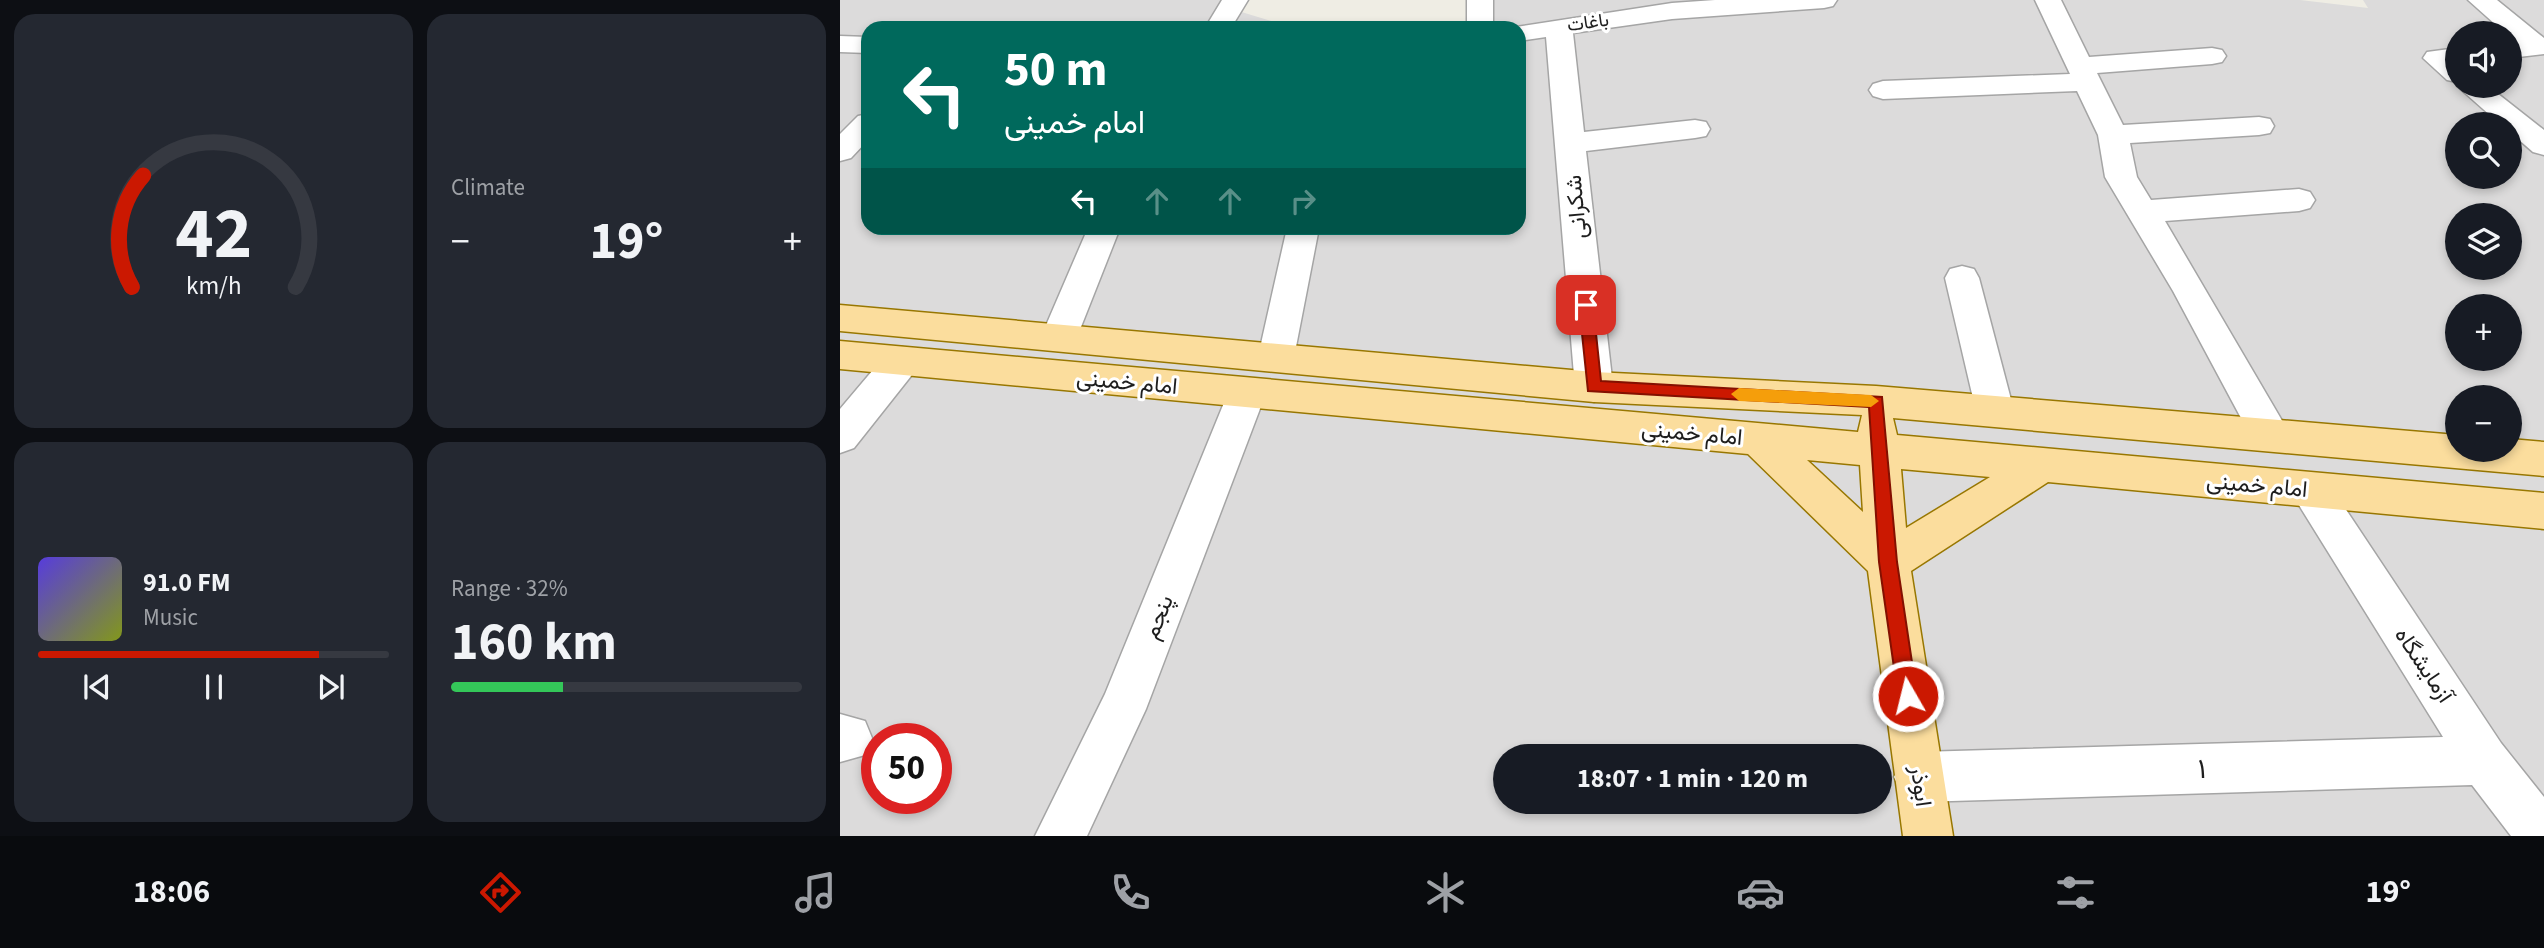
<!DOCTYPE html>
<html lang="en">
<head>
<meta charset="utf-8">
<style>
  body { margin:0; font-family:"Source Sans 3",Vazirmatn,sans-serif; background:#242831; color:#f1f3f6; height:100vh; display:flex; flex-direction:column; font-size:26px; white-space:nowrap }
  * { box-sizing:border-box; margin:0 }
  p { font-size:23px; color:#9ea1a6 }
  .icon { flex:none; width:38px; height:38px; fill:none; stroke:currentColor; stroke-width:2; stroke-linecap:round; stroke-linejoin:round }
  .map { position:relative; flex:1; overflow:hidden }
  .sheet { display:flex; flex-direction:column; gap:14px; padding:14px; background:#0d0f14; width:840px }
  .sheet>* { flex:none }
  .banner { position:absolute; left:21px; top:21px; width:665px; height:214px; border-radius:21px; box-shadow:0 4px 10px #0003; background:#00695c; color:#fff; overflow:hidden }
  .fabs { position:absolute; left:1605px; top:21px; display:grid; gap:14px }
  .fabs a { display:grid; place-items:center; width:77px; height:77px; border-radius:50%; background:#171b24; box-shadow:0 4px 10px #0003; font-size:35px }
  .speed { position:absolute; left:21px; top:723px; display:flex; gap:14px; font-size:35px; font-weight:700; text-align:center }
  .speed>* { display:grid; place-content:center; width:91px; height:91px; border-radius:50%; background:#171b24; box-shadow:0 4px 10px #0003; line-height:1 }
  .speed .limit { border:10px solid #d22; background:#fff; color:#111 }
  .pin { position:absolute; display:grid; place-items:center; width:60px; height:60px; color:#fff; margin:-30px; border-radius:14px; box-shadow:0 4px 10px #0006 }
  .me { position:absolute; width:77px; margin:-38px; rotate:352deg; stroke-linejoin:round; filter:drop-shadow(0 0 5px #0008) }
  .turn { display:flex; align-items:center; gap:24px; height:147px; padding:0 28px; font-size:32px }
  .turn .icon { width:91px; height:91px; stroke-width:2.5 }
  .turn b { display:block; font-size:49px; line-height:60px }
  .lanes { display:flex; align-items:center; height:66px; padding:0 28px; background:#0003; justify-content:center; gap:35px; direction:ltr }
  .lanes .off { opacity:.35 }
  .big { font-size:52px; font-weight:700; line-height:1.1 }
  .sheet .widget { flex:1; display:flex; flex-direction:column; justify-content:center; gap:10px; min-width:0; padding:0 24px; border-radius:21px; background:#242831 }
  .sheet .dial { align-items:center; gap:0 }
  .dial svg { height:182px; overflow:visible; fill:none; stroke:#363941; stroke-width:7; stroke-linecap:round; text-anchor:middle }
  .dial text { fill:#f1f3f6; stroke:none }
  .song { display:flex; align-items:center; gap:21px }
  .cover { width:84px; height:84px; border-radius:10px; background:linear-gradient(135deg,hsl(250 70% 55%),hsl(70 70% 35%)) }
  .played { height:7px; border-radius:4px; background:linear-gradient(90deg,#cb1801 80%,#363941 80%) }
  .keys { display:flex; justify-content:space-around; direction:ltr }
  .heat { display:flex; justify-content:space-between; align-items:center; font-size:38px; direction:ltr }
  .charge { height:10px; border-radius:5px; background:linear-gradient(90deg,#34c759 32%,#363941 0) }
  .sheet .tiles { flex:1; display:grid; gap:14px; grid-template-columns:repeat(2,1fr) }
  .trip { position:absolute; left:653px; top:744px; width:399px; height:70px; border-radius:35px; background:#171b24; box-shadow:0 4px 10px #0003; font-weight:700; line-height:70px; text-align:center }
  .tab-bar { display:flex; height:112px; justify-content:space-around; align-items:center; background:#090b0e; color:#9ea1a6 }
  .tab-bar .icon { width:49px; height:49px }
  .tab-bar .current { color:#cb1801 }
  .tab-bar b { font-size:32px; color:#f1f3f6 }
  main { display:flex; flex:1; min-height:0 }
  .map>svg:first-child { display:block }
  .residential { fill:#dcdbdb; fill-rule:evenodd }
  .lines { fill:none; stroke-linecap:round; stroke-linejoin:round }
  .minor-casing { stroke:#a5a5a5; stroke-width:3 }
  .major-casing { stroke:#987701; stroke-width:3 }
  .minor { fill:#fff; fill-rule:evenodd }
  .major { fill:#fbdd9d; fill-rule:evenodd }
  .route { fill:#cb1801; stroke:#841001; stroke-width:2 }
  .slow { fill:#f59e0b }
  .labels { text-anchor:middle; dominant-baseline:central; stroke-width:6; stroke-linejoin:round; paint-order:stroke }
  .far-street-label { font-size:19px; fill:#1e1e1e; stroke:#fff }
  .street-label { font-size:23px; fill:#1e1e1e; stroke:#fff }
  .near-street-label { font-size:28px; fill:#1e1e1e; stroke:#fff }
</style>
</head>
<body>
<main>
<section class="sheet">
<div class="tiles">
<div class="widget dial"><svg viewBox="0 0 100 80">
<path d="M14 69A42 42 0 1 1 86 69"/>
<path d="M14 69A42 42 0 0 1 19 20" stroke="#cb1801"/>
<text x="50" y="56" font-size="32" font-weight="700">42</text>
<text x="50" y="72" font-size="11">km/h</text>
</svg></div>
<div class="widget"><p>Climate</p>
<div class="heat"><a>−</a><b class="big">19°</b><a>+</a></div>
</div>
<div class="widget">
<div class="song"><i class="cover"></i><div><b>91.0 FM</b><p>Music</p></div></div>
<div class="played"></div>
<div class="keys"><svg class="icon" aria-label="previous" viewBox="0 0 24 24"><path d="M18 5L8 12l10 7zM5 5v14"/></svg><svg class="icon" aria-label="pause" viewBox="0 0 24 24"><path d="M8 5v14M16 5v14"/></svg><svg class="icon" aria-label="next" viewBox="0 0 24 24"><path d="M6 5l10 7-10 7zM19 5v14"/></svg></div>
</div>
<div class="widget"><p>Range · 32%</p><b class="big">160 km</b><div class="charge"></div></div>
</div>
</section>
<div class="map">
<svg width="1704" height="836" viewBox="0 0 1704 836">
  <rect width="100%" height="100%" fill="#efede4"/>
  <path class="residential" d="M 0,0 L 389,0 L 385,7 L 454,28 L 28,28 L 28,228 L 679,228 L 679,28 L 632,28 L 633,0 L 1460,0 L 1528,8 L 1523,0 L 1704,0 L 1704,836 L 0,836 ZM 1617,33 L 1670,33 L 1670,86 L 1617,86 ZM 1617,124 L 1670,124 L 1670,177 L 1617,177 ZM 1617,215 L 1670,215 L 1670,268 L 1617,268 ZM 1617,306 L 1670,306 L 1670,359 L 1617,359 ZM 1617,397 L 1670,397 L 1670,450 L 1617,450 ZM 37,738 L 96,738 L 96,798 L 37,798 ZM 665,756 L 1040,756 L 1040,802 L 665,802 Z"/>
  <g class="lines">
    <g class="minor-casing">
      <path id="minor" d="M 382,0 L 408,0 L 391,28 L 365,28 Z
        M 627,0 L 653,0 L 653,28 L 627,28 Z
        M 875,0 L 997,0 L 993,6 L 984,8 L 832,19 L 733,33 L 744,132 L 855,120 L 866,122 L 870,129 L 866,136 L 855,138 L 746,151 L 773,387 L 767,397 L 754,402 L 741,397 L 735,387 L 706,37 L 679,41 L 679,28 L 669,28 L 832,3 Z
        M 1195,0 L 1221,0 L 1249,57 L 1372,48 L 1382,50 L 1386,56 L 1382,62 L 1372,64 L 1257,73 L 1283,125 L 1419,117 L 1430,119 L 1434,126 L 1430,133 L 1419,135 L 1290,143 L 1297,177 L 1311,200 L 1459,189 L 1470,192 L 1475,200 L 1470,208 L 1459,211 L 1325,221 L 1444,424 L 1450,435 L 1444,446 L 1430,451 L 1416,446 L 1333,291 L 1265,177 L 1258,135 L 1237,91 L 1043,99 L 1033,96 L 1029,90 L 1033,84 L 1043,81 L 1230,74 Z
        M 1628,0 L 1657,0 L 1704,38 L 1704,54 L 1670,58 L 1670,42 L 1675,41 L 1670,33 L 1665,33 Z
        M 0,36 L 28,37 L 28,53 L 0,52 Z
        M 1617,48 L 1617,82 L 1607,80 L 1583,58 L 1587,52 Z
        M 1617,86 L 1648,86 L 1704,130 L 1704,155 L 1693,152 L 1670,132 L 1670,124 L 1660,124 Z
        M 28,114 L 28,140 L 11,158 L 0,161 L 0,134 L 18,116 Z
        M 248,228 L 280,228 L 237,337 L 232,347 L 219,351 L 206,347 L 201,337 Z
        M 447,228 L 479,228 L 454,357 L 449,367 L 436,371 L 423,367 L 418,357 Z
        M 1122,266 L 1134,269 L 1139,278 L 1174,411 L 1169,422 L 1155,426 L 1141,422 L 1136,411 L 1105,278 L 1110,269 Z
        M 62,347 L 75,351 L 80,361 L 75,371 L 14,448 L 0,453 L 0,409 L 49,351 Z
        M 407,378 L 420,382 L 426,393 L 306,709 L 247,836 L 195,836 L 265,694 L 388,393 L 394,382 Z
        M 1471,473 L 1485,478 L 1661,743 L 1704,797 L 1704,836 L 1671,836 L 1632,785 L 1079,802 L 1062,794 L 1054,777 L 1062,760 L 1079,752 L 1603,737 L 1457,502 L 1451,490 L 1457,478 Z
        M 0,714 L 25,721 L 32,738 L 25,755 L 0,762 Z"/>
    </g>
    <g class="major-casing">
      <path id="major" d="M 0,305 L 754,372 L 1036,386 L 1617,435 L 1617,450 L 1670,450 L 1670,439 L 1704,442 L 1704,476 L 1053,418 L 1057,435 L 1704,493 L 1704,529 L 1208,482 L 1071,571 L 1113,836 L 1063,836 L 1028,571 L 908,454 L 0,369 L 0,341 L 1018,432 L 1022,415 L 754,402 L 0,331 ZM 967,460 L 1020,465 L 1023,512 ZM 1061,469 L 1150,477 L 1066,528 Z"/>
    </g>
    <use href="#minor" class="minor"/>
    <use href="#major" class="major"/>
  </g>
  <path class="route" d="M 746,300 L 753,305 L 761,381 L 1042,397 L 1057,562 L 1077,696 L 1075,703 L 1068,706 L 1061,703 L 1058,696 L 1039,562 L 1029,407 L 748,391 L 739,305 Z"/>
  <path class="slow" d="M 899,388 L 1031,395 L 1039,401 L 1031,407 L 899,401 L 891,394 Z"/>
  <g class="labels">
    <g class="far-street-label">
      <text transform="translate(748 23) rotate(-8)">باغات</text>
    </g>
    <g class="street-label">
      <text transform="translate(736 207) rotate(-95)">شکرانی</text>
      <text transform="translate(287 382) rotate(5)">امام خمینی</text>
      <text transform="translate(852 433) rotate(5)">امام خمینی</text>
      <text transform="translate(1417 485) rotate(5)">امام خمینی</text>
      <text transform="translate(318 617) rotate(-68)">پنجم</text>
      <text transform="translate(1584 665) rotate(56)">آزمایشگاه</text>
      <text transform="translate(1081 786) rotate(82)">ابوذر</text>
    </g>
    <g class="near-street-label">
      <text transform="translate(1362 769) rotate(-2)">۱</text>
    </g>
  </g>
</svg>
<div class="fabs">
<a><svg class="icon" aria-label="sound" viewBox="0 0 24 24"><path d="M4 9h4l5-4v14l-5-4H4zM17 9q2 3 0 6"/></svg></a>
<a><svg class="icon" aria-label="search" viewBox="0 0 24 24"><circle cx="10" cy="10" r="6"/><path d="M15 15l6 6"/></svg></a>
<a><svg class="icon" aria-label="layers" viewBox="0 0 24 24"><path d="M12 4l9 5-9 5-9-5zM3 14l9 5 9-5"/></svg></a>
<a>+</a>
<a>−</a>
</div>
<div class="speed"><div class="limit">50</div></div>
<div class="pin" style="left:746px;top:305px;background:#d93025"><svg class="icon" aria-label="arrive" viewBox="0 0 24 24"><path d="M6 21V4h12l-3 4 3 4H6"/></svg></div>
<svg class="me" style="left:1068px;top:696px" viewBox="-20 -20 40 40"><circle r="17" fill="#cb1801" stroke="#fff" stroke-width="3"/><path d="M0-11L8 9 0 5-8 9z" fill="#fff"/></svg>
<div class="trip">18:07 · 1 min · 120 m</div>
<div class="banner">
<div class="turn"><svg class="icon" aria-label="left" viewBox="0 0 24 24"><path d="M17 20v-9H6M10 6l-5 5 5 5"/></svg><div><b>50 m</b>امام خمینی</div></div>
<div class="lanes"><svg class="icon" aria-label="left" viewBox="0 0 24 24"><path d="M17 20v-9H6M10 6l-5 5 5 5"/></svg><svg class="icon off" aria-label="ahead" viewBox="0 0 24 24"><path d="M12 20V5M6 11l6-6 6 6"/></svg><svg class="icon off" aria-label="ahead" viewBox="0 0 24 24"><path d="M12 20V5M6 11l6-6 6 6"/></svg><svg class="icon off" aria-label="right" viewBox="0 0 24 24"><path d="M7 20v-9h11M14 6l5 5-5 5"/></svg></div>
</div>
</div>
</main>
<nav class="tab-bar">
<b>18:06</b>
<svg class="icon current" aria-label="directions" viewBox="0 0 24 24"><path d="M12 3l9 9-9 9-9-9zM9 14v-3h6M13 9l2 2-2 2"/></svg>
<svg class="icon" aria-label="music" viewBox="0 0 24 24"><path d="M9 18V5l10-2v13"/><circle cx="6" cy="18" r="3"/><circle cx="16" cy="16" r="3"/></svg>
<svg class="icon" aria-label="phone" viewBox="0 0 24 24"><path d="M5 4h4l2 5-3 2q2 4 5 5l2-3 5 2v4C11 20 4 13 5 4z"/></svg>
<svg class="icon" aria-label="climate" viewBox="0 0 24 24"><path d="M12 3v18M4 7l16 10M4 17L20 7"/></svg>
<svg class="icon" aria-label="car" viewBox="0 0 24 24"><path d="M5 17H2v-5l4-1 3-4h7l3 4 3 1v5h-3M9 17h6M6 11h13"/><circle cx="7" cy="17" r="2"/><circle cx="17" cy="17" r="2"/></svg>
<svg class="icon" aria-label="filters" viewBox="0 0 24 24"><path d="M4 7h16M4 17h16"/><circle cx="9" cy="7" r="2"/><circle cx="15" cy="17" r="2"/></svg>
<b>19°</b>
</nav>
</body>
</html>
